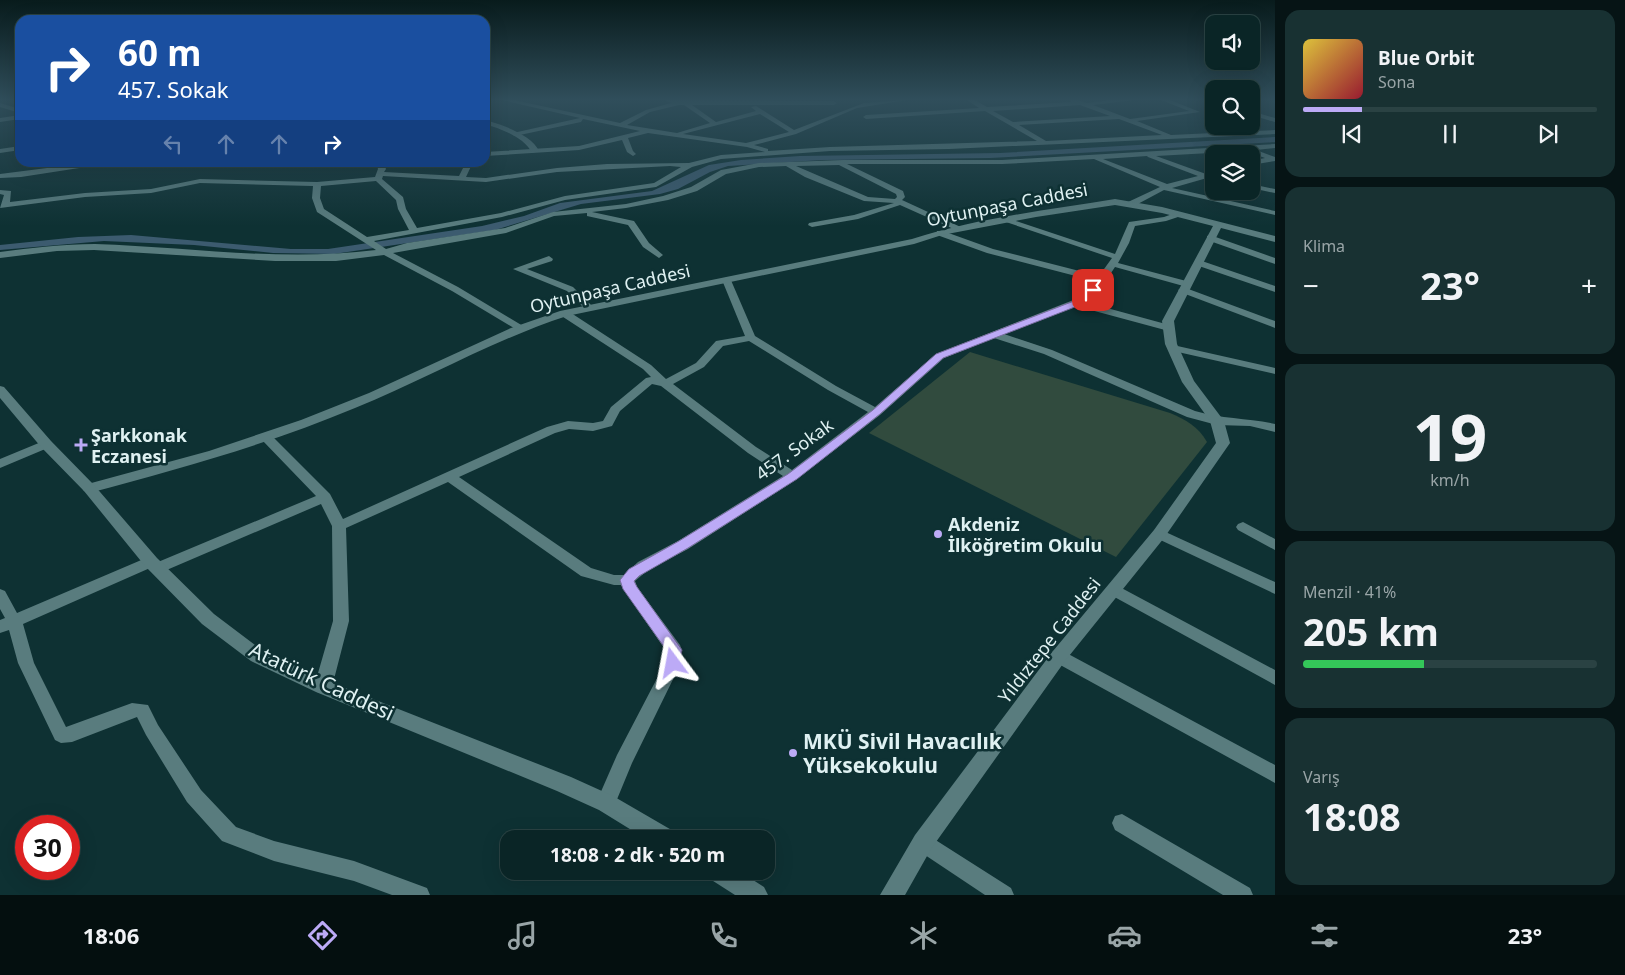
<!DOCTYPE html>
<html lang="tr">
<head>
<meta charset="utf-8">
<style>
  body { margin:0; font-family:"Noto Sans",sans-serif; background:#183132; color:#f1f3f6; height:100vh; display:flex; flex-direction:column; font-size:19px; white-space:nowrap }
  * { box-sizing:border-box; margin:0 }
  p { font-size:16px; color:#99a5a7 }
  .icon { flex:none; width:28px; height:28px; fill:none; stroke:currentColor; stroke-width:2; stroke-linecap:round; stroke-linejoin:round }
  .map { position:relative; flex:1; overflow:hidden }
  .drawer { display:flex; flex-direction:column; gap:10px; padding:10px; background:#061415; width:350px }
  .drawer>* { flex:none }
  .guide { position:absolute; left:15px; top:15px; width:475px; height:152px; border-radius:15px; box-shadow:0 5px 20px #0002,0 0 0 1px #2a4243; background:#1a4fa0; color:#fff; overflow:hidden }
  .fabs { position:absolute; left:1205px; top:15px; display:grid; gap:10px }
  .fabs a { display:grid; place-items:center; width:55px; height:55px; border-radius:10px; background:#0a2526; box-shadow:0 5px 20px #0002,0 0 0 1px #2a4243; font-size:25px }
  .speed { position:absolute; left:15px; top:815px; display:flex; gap:10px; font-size:25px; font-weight:700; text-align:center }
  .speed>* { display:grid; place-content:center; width:65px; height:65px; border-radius:50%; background:#0a2526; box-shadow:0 5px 20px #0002,0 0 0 1px #2a4243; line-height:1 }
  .speed .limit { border:8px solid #d22; background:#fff; color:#111 }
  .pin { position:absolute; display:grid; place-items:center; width:42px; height:42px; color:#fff; margin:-21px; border-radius:10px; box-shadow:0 2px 8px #0006 }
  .me { position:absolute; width:55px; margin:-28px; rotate:347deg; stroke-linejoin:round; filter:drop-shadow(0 0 4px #0008) }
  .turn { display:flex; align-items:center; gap:18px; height:105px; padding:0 20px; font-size:22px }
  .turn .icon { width:65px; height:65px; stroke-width:2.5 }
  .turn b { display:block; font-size:35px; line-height:42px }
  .lanes { display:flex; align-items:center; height:48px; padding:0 20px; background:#0003; justify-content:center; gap:25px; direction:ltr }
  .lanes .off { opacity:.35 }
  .big { font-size:38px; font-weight:700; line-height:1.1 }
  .drawer .widget { flex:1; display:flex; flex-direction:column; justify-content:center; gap:8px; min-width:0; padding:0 18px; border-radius:15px; background:#183132 }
  .drawer .dial { align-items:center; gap:0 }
  .dial b { font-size:65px; line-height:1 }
  .song { display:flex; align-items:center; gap:15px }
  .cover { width:60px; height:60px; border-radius:8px; background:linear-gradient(135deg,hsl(50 70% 55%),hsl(350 70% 35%)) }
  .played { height:5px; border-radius:2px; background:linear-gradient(90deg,#bcaaf6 20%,#2a4243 20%) }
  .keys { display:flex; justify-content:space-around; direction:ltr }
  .heat { display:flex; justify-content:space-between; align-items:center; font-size:28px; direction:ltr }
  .charge { height:8px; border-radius:4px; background:linear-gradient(90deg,#34c759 41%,#2a4243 0) }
  .trip { position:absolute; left:500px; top:830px; width:275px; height:50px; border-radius:15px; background:#0a2526; box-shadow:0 5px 20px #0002,0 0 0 1px #2a4243; font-weight:700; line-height:50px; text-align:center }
  .tabs { display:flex; height:80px; justify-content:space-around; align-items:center; background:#040f0f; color:#99a5a7 }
  .tabs .icon { width:35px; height:35px }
  .tabs .selected { color:#bcaaf6 }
  .tabs b { font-size:22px; color:#f1f3f6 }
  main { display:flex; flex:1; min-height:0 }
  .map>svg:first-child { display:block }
  .green { fill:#314b3e }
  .water { fill:#3c5b6f }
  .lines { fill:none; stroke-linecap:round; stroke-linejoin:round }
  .minor { fill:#597c7e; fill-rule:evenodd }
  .tertiary { fill:#597c7e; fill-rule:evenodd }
  .secondary { fill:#597c7e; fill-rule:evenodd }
  .route { fill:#bcaaf6; stroke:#7a6ea0 }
  .poi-dot { fill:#bcaaf6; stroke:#0e3133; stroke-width:2 }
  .labels { text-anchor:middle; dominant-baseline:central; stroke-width:5; stroke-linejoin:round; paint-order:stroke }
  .street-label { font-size:18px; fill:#dff1f2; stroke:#0e3133 }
  .poi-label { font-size:18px; font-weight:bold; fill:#dff1f2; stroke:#0e3133; text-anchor:start }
  .near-street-label { font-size:21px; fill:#dff1f2; stroke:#0e3133 }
  .near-poi-label { font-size:21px; font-weight:bold; fill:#dff1f2; stroke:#0e3133; text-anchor:start }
</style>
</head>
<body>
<main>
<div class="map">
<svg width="1275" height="895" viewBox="0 0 1275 895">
  <rect width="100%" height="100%" fill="#0e3133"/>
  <path class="green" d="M 970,352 L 1170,413 C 1186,420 1198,426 1207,442 L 1116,557 L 869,433 Z"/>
  <path class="water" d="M 1275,137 L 1275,142 L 990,158 L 822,160 L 728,166 L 710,172 L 678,189 L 660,194 L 581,204 L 495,230 L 334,254 L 273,253 L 194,245 L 104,241 L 0,250 L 0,245 L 78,237 L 131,235 L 291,249 L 328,249 L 482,226 L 524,216 L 560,203 L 652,191 L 709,165 L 741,160 L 800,156 L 1000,153 Z"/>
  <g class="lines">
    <path class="minor" d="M 502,100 L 514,100 L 620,123 L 646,110 L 671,103 L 664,100 L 834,101 L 837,103 L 834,105 L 692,105 L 716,122 L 756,111 L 751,107 L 756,106 L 794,130 L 864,103 L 907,100 L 857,108 L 796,134 L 754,145 L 768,149 L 768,151 L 830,147 L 1037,141 L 985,111 L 866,119 L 863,117 L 866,115 L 979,108 L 967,100 L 975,100 L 987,107 L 1071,102 L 1069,100 L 1078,100 L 1087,103 L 1110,100 L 1135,100 L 1093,105 L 1130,119 L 1189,111 L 1161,100 L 1170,100 L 1200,112 L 1137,121 L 1171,135 L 1275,130 L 1275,134 L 949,149 L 830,151 L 721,159 L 692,167 L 656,187 L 565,200 L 502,217 L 374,241 L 386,249 L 407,243 L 505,228 L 553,212 L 626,204 L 663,196 L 691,187 L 721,170 L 759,163 L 843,160 L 1002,160 L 1275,144 L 1275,148 L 1256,150 L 1275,157 L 1275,161 L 1251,165 L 1251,161 L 1265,158 L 1246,151 L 1156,156 L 1206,174 L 1214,172 L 1214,176 L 1172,188 L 1275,211 L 1275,215 L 1164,190 L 1134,206 L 1128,206 L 1128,202 L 1160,187 L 1094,159 L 1002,164 L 847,164 L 903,191 L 905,197 L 902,200 L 965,229 L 958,231 L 900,205 L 858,219 L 812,227 L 808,225 L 809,223 L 854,215 L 894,203 L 864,201 L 805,177 L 786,166 L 759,167 L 726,174 L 697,191 L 668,200 L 626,208 L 592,212 L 634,221 L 649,243 L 663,255 L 659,258 L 643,247 L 628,225 L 587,216 L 587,213 L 554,216 L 506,233 L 393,253 L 458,287 L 523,326 L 524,328 L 519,331 L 452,291 L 384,255 L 336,261 L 275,261 L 94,250 L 57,251 L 0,258 L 0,252 C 31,248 63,244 95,244 C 189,247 282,262 376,250 L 317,212 L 312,198 L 313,186 L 200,183 L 151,193 L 85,197 L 0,208 L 4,195 L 0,194 L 0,190 L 11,191 L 10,202 L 85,193 L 151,189 L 200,179 L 317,182 L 375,177 L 378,169 L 376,162 L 383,162 L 386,169 L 384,172 L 459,176 L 466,162 L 473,162 L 466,177 L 486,178 L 557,168 L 607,164 L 689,163 L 721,155 L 765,152 L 747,147 L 648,133 L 628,138 L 633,151 L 636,154 L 633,156 L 627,152 L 622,140 L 579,150 L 485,156 L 485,152 L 579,146 L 640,131 L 583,119 L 581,122 L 515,136 L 513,135 L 513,133 L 580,118 ZM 679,105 L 684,105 L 710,123 L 677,133 L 627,125 L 650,112 ZM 1080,105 L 1110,116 L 1013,122 L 993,111 ZM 760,114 L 789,132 L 746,143 L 683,134 ZM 1119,119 L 1162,135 L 1046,141 L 1019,125 ZM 1147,156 L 1148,157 L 1198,176 L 1167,184 L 1103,159 ZM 839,165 L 896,194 L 897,197 L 895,199 L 868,197 L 796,166 ZM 670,166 L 681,167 L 654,183 L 565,196 L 501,213 L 417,228 L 406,209 L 403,197 L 382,179 L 383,176 L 486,182 L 557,172 ZM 376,181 L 396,200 L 398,209 L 409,230 L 367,237 L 324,209 L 320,198 L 321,186 Z
      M 1208,100 L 1214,100 L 1214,103 Z
      M 0,103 L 20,109 L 20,113 L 0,107 Z
      M 1251,111 L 1275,118 L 1275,122 L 1251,115 Z
      M 20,115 L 20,119 L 0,122 L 0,118 Z
      M 20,146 L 20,150 L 0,153 L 0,149 Z
      M 1251,184 L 1275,189 L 1275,193 L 1251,188 Z
      M 1178,212 L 1181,212 L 1181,216 L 1166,221 L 1135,226 L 1129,243 L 1118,263 L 1190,282 L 1190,286 L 1187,287 L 1115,267 L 1105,282 L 1085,302 L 1173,326 L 1173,330 L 1165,330 L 1076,306 L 1004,334 L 1052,350 L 1195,411 C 1222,419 1248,418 1275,424 L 1275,432 L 1250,426 L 1217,425 L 1187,417 L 1044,354 L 994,338 L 944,358 L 880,415 L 797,479 L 688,549 L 648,570 L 635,581 L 637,587 L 680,645 L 682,650 L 681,663 L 632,763 L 613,809 L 606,812 L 599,809 L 596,803 L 617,755 L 665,663 L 666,651 L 621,585 L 614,585 L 581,576 L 448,482 L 346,528 L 349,621 L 332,687 L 329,692 L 323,694 L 317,692 L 314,687 L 333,621 L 332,526 L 321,504 L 162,572 L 157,573 L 152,572 L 150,568 L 23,624 L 34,663 L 66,727 L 132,703 L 148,705 L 158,725 L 201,790 L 236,827 L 274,841 L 354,861 L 427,888 L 430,895 L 392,895 L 354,881 L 274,861 L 222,841 L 187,802 L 146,735 L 137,717 L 72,742 L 61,743 L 55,740 L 18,663 L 9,630 L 0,633 L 0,620 L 5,618 L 0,609 L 0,589 L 5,591 L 17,613 L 146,558 L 151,557 L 156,558 L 158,562 L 316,496 L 262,440 L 260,437 L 262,434 L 270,434 L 330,494 L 343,519 L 547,427 L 568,421 L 593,423 L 603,421 L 611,407 L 646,378 L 651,377 L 643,369 L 560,315 L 560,311 L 568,311 L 651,365 L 666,379 L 696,363 L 716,341 L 745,336 L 722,280 L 727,277 L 730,278 L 755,336 L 836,386 L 875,407 L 936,354 L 1081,297 L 1095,281 L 987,253 L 937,235 L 937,231 L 943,231 L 993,249 L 1099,276 L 1112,258 L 1000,220 L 1007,218 L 1115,254 L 1129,222 L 1164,217 ZM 749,341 L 828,390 L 868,412 L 792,470 L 756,447 L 673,384 L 704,367 L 723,346 ZM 652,384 L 661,386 L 748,453 L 783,476 L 678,541 L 638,562 L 624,575 L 614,575 L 591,568 L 459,477 L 555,433 L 569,429 L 593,431 L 612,426 L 620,411 Z
      M 1210,235 L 1275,258 L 1275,264 L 1207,240 L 1207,236 Z
      M 549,256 L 553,259 L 552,261 L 527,269 L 573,287 L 592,306 L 592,310 L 586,310 L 567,291 L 513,269 Z
      M 1199,260 L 1275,286 L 1275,292 L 1196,265 L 1196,261 Z
      M 1183,287 L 1275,321 L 1275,328 L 1180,292 L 1178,290 Z
      M 1173,345 L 1275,368 L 1275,374 L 1169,350 L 1168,348 L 1169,346 Z
      M 46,440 L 52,444 L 50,447 L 0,468 L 0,459 Z
      M 1243,522 L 1275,539 L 1275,550 L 1238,530 L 1236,527 L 1238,524 Z
      M 1159,529 L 1275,582 L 1275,594 L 1154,537 L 1152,534 L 1154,531 Z
      M 1114,584 L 1275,670 L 1275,685 L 1109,594 L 1106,590 L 1109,586 Z
      M 1059,649 L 1275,765 L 1275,783 L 1053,661 L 1051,656 L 1053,651 Z
      M 1122,814 L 1250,888 L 1253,895 L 1223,895 L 1115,830 L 1112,823 L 1115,816 Z
      M 923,832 L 1011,888 L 1014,895 L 985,895 L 916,849 L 913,842 L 916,835 Z"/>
    <path class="tertiary" d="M 485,120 C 501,124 532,135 539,151 L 532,153 C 524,137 501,129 485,124 Z
      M 94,162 L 118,162 L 21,177 L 0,178 L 0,174 Z
      M 1115,199 L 1162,207 L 1275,236 L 1275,242 L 1221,228 L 1174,321 L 1177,344 L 1194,381 L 1224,421 L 1230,443 L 1164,538 L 1065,661 L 931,849 L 905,895 L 880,895 L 915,835 L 1053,651 L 1154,530 L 1216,443 L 1210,421 L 1182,382 L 1165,344 L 1162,321 L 1213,226 L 1162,213 L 1115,205 L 1036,217 L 942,235 L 914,244 L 567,316 C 493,340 427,379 355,408 C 269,444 179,469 89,493 L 84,491 L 82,488 L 84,485 L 209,451 L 301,420 L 369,393 L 511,328 L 560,311 L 912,239 C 978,218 1047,210 1115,199 Z"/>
    <path class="secondary" d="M 0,386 L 4,387 L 51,441 L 94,485 L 157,558 L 214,614 L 263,651 L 330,682 L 571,777 L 613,796 L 675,832 L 678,839 L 646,839 L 599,810 L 557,791 L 316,692 L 251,661 L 202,624 L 145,566 L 84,491 L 41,447 L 0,398 Z
      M 707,871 L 739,871 L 764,887 L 768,895 L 735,895 L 710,879 Z"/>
  </g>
  <linearGradient id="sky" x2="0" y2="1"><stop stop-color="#081b1c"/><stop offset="0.44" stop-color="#304e5b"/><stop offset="1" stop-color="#304e5b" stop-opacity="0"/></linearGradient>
  <rect width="1275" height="226" fill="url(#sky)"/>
  <path class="route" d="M 1093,287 L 1096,288 L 1096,291 L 1087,301 L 1080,305 L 943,358 L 880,414 L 797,479 L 688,548 L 639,576 L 634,581 L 637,587 L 682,650 L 678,667 L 673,669 L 667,667 L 665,663 L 667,651 L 623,589 L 620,580 L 629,569 L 679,541 L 788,474 L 873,410 L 936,354 L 1074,301 Z"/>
  <g class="poi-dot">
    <path d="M78.5 437.5h5v5h5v5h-5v5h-5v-5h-5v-5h5z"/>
    <circle cx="938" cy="534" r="5"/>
    <circle cx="793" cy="753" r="5"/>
  </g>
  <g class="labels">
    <g class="street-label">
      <text transform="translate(1007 204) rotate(-11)">Oytunpaşa Caddesi</text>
      <text transform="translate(610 288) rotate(-13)">Oytunpaşa Caddesi</text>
      <text transform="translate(794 449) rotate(-36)">457. Sokak</text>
      <text transform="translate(1049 640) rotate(-52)">Yıldıztepe Caddesi</text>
    </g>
    <g class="poi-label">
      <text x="91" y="435">Şarkkonak<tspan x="91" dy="21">Eczanesi</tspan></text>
      <text x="948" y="524">Akdeniz<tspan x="948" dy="21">İlköğretim Okulu</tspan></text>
    </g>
    <g class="near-street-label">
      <text transform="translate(322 681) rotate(25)">Atatürk Caddesi</text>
    </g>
    <g class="near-poi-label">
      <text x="803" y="741">MKÜ Sivil Havacılık<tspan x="803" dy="24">Yüksekokulu</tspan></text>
    </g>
  </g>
</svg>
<div class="fabs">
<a><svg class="icon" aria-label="sound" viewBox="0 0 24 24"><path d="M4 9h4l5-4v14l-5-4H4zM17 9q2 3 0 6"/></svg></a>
<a><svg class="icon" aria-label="search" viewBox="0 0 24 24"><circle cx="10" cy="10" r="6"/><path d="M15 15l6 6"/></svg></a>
<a><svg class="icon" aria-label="layers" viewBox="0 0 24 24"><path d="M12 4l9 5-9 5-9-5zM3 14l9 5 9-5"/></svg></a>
</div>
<div class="speed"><div class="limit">30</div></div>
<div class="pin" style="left:1093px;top:290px;background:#d93025"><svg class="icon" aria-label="arrive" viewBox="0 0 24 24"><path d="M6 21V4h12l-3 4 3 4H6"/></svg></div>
<svg class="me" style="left:673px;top:663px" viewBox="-20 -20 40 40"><path d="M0-17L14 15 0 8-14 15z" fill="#bcaaf6" stroke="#fff" stroke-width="4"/></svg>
<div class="trip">18:08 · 2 dk · 520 m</div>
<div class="guide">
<div class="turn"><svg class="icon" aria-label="right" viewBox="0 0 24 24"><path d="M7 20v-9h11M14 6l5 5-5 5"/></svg><div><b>60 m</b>457. Sokak</div></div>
<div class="lanes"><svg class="icon off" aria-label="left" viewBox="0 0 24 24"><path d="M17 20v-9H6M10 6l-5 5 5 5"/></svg><svg class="icon off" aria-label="ahead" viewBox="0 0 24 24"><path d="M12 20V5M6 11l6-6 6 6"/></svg><svg class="icon off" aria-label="ahead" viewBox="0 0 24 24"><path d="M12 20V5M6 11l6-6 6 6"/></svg><svg class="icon" aria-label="right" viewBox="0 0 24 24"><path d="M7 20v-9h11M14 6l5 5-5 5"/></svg></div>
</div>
</div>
<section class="drawer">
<div class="widget">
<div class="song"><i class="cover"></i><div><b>Blue Orbit</b><p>Sona</p></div></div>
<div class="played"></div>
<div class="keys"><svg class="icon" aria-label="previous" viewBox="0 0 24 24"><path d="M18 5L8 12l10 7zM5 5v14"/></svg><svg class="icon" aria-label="pause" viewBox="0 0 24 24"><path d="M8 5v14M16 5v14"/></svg><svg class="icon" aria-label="next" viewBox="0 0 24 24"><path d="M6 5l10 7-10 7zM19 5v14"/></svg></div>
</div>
<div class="widget"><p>Klima</p>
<div class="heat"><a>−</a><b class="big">23°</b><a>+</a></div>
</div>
<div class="widget dial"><b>19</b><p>km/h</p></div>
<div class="widget"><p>Menzil · 41%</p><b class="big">205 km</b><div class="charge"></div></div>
<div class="widget"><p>Varış</p><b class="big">18:08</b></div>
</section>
</main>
<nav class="tabs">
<b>18:06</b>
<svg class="icon selected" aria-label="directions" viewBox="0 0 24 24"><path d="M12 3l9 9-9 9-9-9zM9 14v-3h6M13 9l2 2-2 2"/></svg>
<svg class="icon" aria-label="music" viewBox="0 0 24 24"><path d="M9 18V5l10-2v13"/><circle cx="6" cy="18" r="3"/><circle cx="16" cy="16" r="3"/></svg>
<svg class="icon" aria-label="phone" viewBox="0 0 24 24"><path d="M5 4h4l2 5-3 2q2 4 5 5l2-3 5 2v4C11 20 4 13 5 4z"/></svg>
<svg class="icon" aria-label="climate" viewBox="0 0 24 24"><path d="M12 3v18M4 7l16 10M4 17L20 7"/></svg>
<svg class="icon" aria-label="car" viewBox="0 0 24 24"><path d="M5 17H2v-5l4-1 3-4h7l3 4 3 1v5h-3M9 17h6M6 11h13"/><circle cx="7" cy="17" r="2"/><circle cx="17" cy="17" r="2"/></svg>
<svg class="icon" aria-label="filters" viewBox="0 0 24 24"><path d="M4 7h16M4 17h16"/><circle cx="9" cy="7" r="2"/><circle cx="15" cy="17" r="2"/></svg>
<b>23°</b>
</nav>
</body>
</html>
